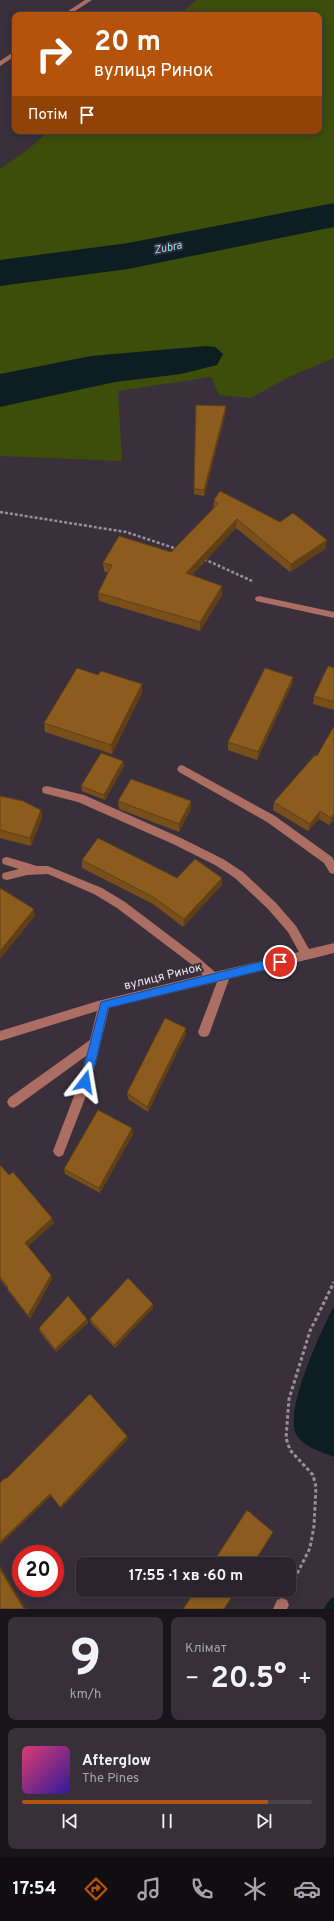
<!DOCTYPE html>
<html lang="uk">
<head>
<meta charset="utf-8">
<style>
  body { margin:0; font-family:Overpass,sans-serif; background:#373039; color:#f1f3f6; height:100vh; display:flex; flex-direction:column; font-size:15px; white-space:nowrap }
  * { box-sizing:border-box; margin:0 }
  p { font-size:13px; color:#a6a4aa }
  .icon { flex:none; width:22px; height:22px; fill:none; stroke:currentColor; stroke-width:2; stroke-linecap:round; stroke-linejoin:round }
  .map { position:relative; height:1609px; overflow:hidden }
  .drawer { display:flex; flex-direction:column; gap:8px; padding:8px; background:#181419; flex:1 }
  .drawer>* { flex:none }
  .guide { position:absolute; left:12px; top:12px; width:310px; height:122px; border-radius:8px; box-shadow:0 2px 10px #0003,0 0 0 1px #474149; background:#b45309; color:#fff; overflow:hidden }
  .speed { position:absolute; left:12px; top:1545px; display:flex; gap:8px; font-size:20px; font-weight:700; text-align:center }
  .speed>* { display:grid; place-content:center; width:52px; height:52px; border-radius:50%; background:#2b242d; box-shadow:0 2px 10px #0003,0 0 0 1px #474149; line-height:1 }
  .speed .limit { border:6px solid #d22; background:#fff; color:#111 }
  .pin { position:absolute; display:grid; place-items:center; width:34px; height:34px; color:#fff; margin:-17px; border:2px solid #fff; border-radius:50%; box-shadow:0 1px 4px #0007 }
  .me { position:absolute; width:44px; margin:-22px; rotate:14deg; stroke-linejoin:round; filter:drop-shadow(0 0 3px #0008) }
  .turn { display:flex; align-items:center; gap:14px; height:84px; padding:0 16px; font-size:18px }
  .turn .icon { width:52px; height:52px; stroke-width:2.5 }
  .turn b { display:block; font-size:28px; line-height:34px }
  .then { display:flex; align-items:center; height:38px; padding:0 16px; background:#0003; gap:8px; font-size:15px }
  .big { font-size:30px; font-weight:700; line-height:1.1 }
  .drawer .tile { flex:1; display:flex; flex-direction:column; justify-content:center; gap:6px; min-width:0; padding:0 14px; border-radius:8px; background:#373039 }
  .drawer .dial { align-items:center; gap:0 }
  .dial b { font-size:52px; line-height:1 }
  .song { display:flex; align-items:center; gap:12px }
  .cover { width:48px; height:48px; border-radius:6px; background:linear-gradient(135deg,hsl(340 70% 55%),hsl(250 70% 35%)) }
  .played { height:4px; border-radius:2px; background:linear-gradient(90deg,#b45309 85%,#474149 85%) }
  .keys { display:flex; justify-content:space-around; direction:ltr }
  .heat { display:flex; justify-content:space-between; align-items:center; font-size:22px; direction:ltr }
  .drawer .tiles { flex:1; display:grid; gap:8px; grid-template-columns:1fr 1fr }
  .tile:last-child { grid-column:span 2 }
  .trip { position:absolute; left:76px; top:1557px; width:220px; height:40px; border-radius:8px; background:#2b242d; box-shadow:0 2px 10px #0003,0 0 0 1px #474149; font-weight:700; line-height:40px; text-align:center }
  .tabs { display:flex; height:64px; justify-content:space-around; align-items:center; background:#110e12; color:#a6a4aa }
  .tabs .icon { width:28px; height:28px }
  .tabs .current { color:#b45309 }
  .tabs b { font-size:18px; color:#f1f3f6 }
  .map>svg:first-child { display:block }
  .green { fill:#3c4e09 }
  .water { fill:#0d1e23 }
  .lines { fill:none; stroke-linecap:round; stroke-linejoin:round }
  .stream { stroke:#0d1e23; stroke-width:11 }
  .river { fill:#0d1e23; fill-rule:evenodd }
  .path-far1 { stroke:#97909a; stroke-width:2.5; stroke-dasharray:3 2; stroke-linecap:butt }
  .path { stroke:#97909a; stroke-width:3; stroke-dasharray:3.5 2.5; stroke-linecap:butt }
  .minor { fill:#ac6e62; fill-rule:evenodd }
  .wall { fill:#784f1a }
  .shaded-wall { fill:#614015 }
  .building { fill:#8b5c1e; stroke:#614015 }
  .route { fill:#1a73e8; stroke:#114b97 }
  .labels { text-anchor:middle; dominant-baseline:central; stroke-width:4; stroke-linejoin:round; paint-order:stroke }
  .far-water-label { font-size:11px; font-style:italic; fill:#8ce1fd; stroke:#39303c }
  .street-label { font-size:12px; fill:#e9e3eb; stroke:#39303c }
</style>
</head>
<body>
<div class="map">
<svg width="334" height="1609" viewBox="0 0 334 1609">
  <rect width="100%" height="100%" fill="#39303c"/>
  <path class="green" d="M 197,0 L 334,0 L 334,358 L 289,377 L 251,398 L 219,395 L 211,377 L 118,391 L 122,461 L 0,456 L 0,169 L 30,148 L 48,131 L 319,131 L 319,15 L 178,15 Z"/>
  <path class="water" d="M 206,346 L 215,347 L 223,354 L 217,365 L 181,374 L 115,382 L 0,407 L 0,374 L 91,356 Z
    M 334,1306 L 334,1457 C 322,1452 304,1447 297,1436 C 282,1414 322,1329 334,1306 Z"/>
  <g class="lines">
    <path class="stream" d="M 330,1609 L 334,1603"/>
    <path class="river" d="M 334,203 L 334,227 L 128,269 L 0,286 L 0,260 L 128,243 Z"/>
    <path class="path-far1" d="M 0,512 L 126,532 L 177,549
      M 204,559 L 252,581"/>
    <path class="path" d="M 292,1584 L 310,1548 L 314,1526 L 316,1487 L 313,1475 L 290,1450 L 286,1438 L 289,1399 L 310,1331 L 334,1282"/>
    <path class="minor" d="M 85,0 L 92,0 L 69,15 L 62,15 Z
      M 15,51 L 15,56 L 0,66 L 0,61 Z
      M 259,596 L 334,612 L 334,618 L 256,601 L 255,599 L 256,597 Z
      M 182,765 L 275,816 L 332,857 L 334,861 L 334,874 L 330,873 L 324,863 L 267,822 L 179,772 L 177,769 L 179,766 Z
      M 47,786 L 84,795 L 181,838 L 223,859 L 243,872 L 276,903 L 296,926 L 309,949 L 334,943 L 334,953 L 229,979 L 210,1032 L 208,1036 L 204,1037 L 200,1036 L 198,1032 L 217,982 L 109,1008 L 91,1083 L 63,1155 L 59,1157 L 55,1155 L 53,1151 L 79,1083 L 86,1056 L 17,1106 L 13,1108 L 9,1106 L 7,1102 L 9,1098 L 90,1040 L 97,1011 L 0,1041 L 0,1031 L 98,1001 L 203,975 L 191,964 L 117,908 L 94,894 L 48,874 L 27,875 L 7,880 L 3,879 L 2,876 L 3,873 L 19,869 L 3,864 L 2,861 L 3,858 L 7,857 L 37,866 L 48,866 L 102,888 L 125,902 L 199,958 L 215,972 L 299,952 L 288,932 L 268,909 L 235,878 L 215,865 L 173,844 L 78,802 L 43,793 L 42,790 L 43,787 Z
      M 282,1598 L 287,1600 L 289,1605 L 287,1609 L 273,1609 L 277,1600 Z"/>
  </g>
  <path class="wall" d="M 196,405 L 226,411 L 204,496 L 194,494 Z
    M 214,500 L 280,522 L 327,540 L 325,549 L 290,572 L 236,528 L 192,575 L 222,586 L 222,595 L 200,631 L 99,601 L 98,593 L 108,573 L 104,571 L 103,563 L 171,552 L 213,509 Z
    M 334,668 L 334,710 L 313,704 L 314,696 Z
    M 98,675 L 142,684 L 142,693 L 112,754 L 45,732 L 44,723 Z
    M 293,677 L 292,684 L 257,760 L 228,750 L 228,742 Z
    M 317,756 L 334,819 L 329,825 L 319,819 L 308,831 L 273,810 L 274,802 Z
    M 123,761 L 124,766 L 105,800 L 82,791 L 81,786 Z
    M 0,796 L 41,810 L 42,818 L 31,846 L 0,838 Z
    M 118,801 L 191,801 L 191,809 L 179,832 L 119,809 Z
    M 82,860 L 177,878 L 222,878 L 222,885 L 183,927 L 153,904 L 82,868 Z
    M 186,1028 L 186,1034 L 148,1112 L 128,1099 L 127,1093 Z
    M 133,1134 L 100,1193 L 65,1174 L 64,1169 Z
    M 0,1165 L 9,1175 L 54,1223 L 28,1246 L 51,1275 L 52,1279 L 30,1319 L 9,1292 L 7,1288 L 0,1279 Z
    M 153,1304 L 153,1308 L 115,1348 L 91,1323 L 90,1319 Z
    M 87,1319 L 88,1323 L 56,1352 L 40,1332 L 39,1328 Z"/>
  <path class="shaded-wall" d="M 226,406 L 226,411 L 204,496 L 204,490 Z
    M 237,519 L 236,528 L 185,582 L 186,573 Z
    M 327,540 L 325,549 L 290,572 L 291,564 Z
    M 222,586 L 222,595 L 200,631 L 200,622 Z
    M 293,677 L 292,684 L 257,760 L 258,752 Z
    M 142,684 L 142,693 L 112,754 L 111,745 Z
    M 123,761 L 124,766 L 105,800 L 104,795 Z
    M 191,801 L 191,809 L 179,832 L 179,824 Z
    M 41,810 L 42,818 L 31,846 L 30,838 Z
    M 320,811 L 319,819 L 308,831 L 310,824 Z
    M 334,814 L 334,819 L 329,825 L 331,818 Z
    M 222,878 L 222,885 L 183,927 L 184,919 Z
    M 34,909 L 35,916 L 0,959 L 0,951 Z
    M 186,1028 L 186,1034 L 148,1112 L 147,1107 Z
    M 132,1128 L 133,1134 L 100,1193 L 99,1188 Z
    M 52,1218 L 54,1223 L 26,1248 L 25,1243 Z
    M 51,1275 L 52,1279 L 30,1319 L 28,1315 Z
    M 153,1304 L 153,1308 L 115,1348 L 114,1345 Z
    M 87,1319 L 88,1323 L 56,1352 L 55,1349 Z
    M 127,1436 L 128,1439 L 61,1509 L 60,1507 Z
    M 50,1494 L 51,1496 L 0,1545 L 0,1542 Z
    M 0,1566 L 26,1609 L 24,1609 L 0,1569 Z"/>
  <path class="building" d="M 196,405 L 226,406 L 204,490 L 194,489 Z
    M 220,491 L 280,522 L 293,513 L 327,540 L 291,564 L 237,519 L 186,573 L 222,586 L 200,622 L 98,593 L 112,565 L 103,563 L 119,536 L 171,552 L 218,504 L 214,500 Z
    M 328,666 L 334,668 L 334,702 L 314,696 Z
    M 77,668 L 98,675 L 101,671 L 142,684 L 111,745 L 44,723 Z
    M 265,668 L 293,677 L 258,752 L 228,742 Z
    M 334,726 L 334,814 L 331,818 L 320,811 L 310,824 L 274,802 L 315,755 L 317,756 Z
    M 101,753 L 123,761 L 104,795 L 81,786 Z
    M 131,779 L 191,801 L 179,824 L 118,801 Z
    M 0,796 L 23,801 L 41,810 L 30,838 L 0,830 Z
    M 98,838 L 177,878 L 195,859 L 222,878 L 184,919 L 153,897 L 82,860 Z
    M 0,888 L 34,909 L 0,951 Z
    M 165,1018 L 186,1028 L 147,1107 L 127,1093 Z
    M 98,1110 L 132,1128 L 99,1188 L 64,1169 Z
    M 0,1165 L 9,1175 L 13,1172 L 52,1218 L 25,1243 L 51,1275 L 28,1315 L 7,1288 L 8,1287 L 0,1277 Z
    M 128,1278 L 153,1304 L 114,1345 L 90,1319 Z
    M 68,1296 L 87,1319 L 55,1349 L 39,1328 Z
    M 90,1394 L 127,1436 L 60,1507 L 50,1494 L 0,1542 L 0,1483 L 5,1478 L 6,1479 Z
    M 247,1510 L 273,1532 L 253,1564 L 212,1564 Z
    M 0,1569 L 24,1609 L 0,1609 Z
    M 196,1590 L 236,1590 L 224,1609 L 183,1609 Z"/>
  <path class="route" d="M 280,957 L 283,958 L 285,962 L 283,965 L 280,966 L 108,1008 L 91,1082 L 89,1086 L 85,1087 L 82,1086 L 80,1082 L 101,1002 Z"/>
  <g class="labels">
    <g class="far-water-label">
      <text transform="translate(168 248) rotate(-11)">Zubra</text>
    </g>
    <g class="street-label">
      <text transform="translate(163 977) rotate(-14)">вулиця Ринок</text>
    </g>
  </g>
</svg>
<div class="speed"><div class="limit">20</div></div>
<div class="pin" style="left:280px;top:962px;background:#d93025"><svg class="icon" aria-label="arrive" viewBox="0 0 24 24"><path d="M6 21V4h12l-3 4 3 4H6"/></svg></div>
<svg class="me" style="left:85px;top:1082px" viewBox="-20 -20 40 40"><path d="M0-17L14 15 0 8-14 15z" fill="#1a73e8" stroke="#fff" stroke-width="4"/></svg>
<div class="trip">17:55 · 1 хв · 60 m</div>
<div class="guide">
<div class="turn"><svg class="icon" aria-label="right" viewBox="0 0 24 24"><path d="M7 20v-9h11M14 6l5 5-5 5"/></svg><div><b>20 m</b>вулиця Ринок</div></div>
<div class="then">Потім<svg class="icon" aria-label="arrive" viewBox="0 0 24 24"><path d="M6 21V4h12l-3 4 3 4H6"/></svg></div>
</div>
</div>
<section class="drawer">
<div class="tiles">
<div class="tile dial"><b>9</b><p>km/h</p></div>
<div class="tile"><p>Клімат</p>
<div class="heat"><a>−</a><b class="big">20.5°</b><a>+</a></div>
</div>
<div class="tile">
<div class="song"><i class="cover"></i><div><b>Afterglow</b><p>The Pines</p></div></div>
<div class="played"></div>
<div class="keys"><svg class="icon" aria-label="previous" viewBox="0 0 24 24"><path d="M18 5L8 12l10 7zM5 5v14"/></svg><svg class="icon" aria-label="pause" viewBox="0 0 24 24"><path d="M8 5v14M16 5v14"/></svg><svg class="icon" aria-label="next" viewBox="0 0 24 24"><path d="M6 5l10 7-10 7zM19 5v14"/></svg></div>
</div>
</div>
</section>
<nav class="tabs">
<b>17:54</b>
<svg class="icon current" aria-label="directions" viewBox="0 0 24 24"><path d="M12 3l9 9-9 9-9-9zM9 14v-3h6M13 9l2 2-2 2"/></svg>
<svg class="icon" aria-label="music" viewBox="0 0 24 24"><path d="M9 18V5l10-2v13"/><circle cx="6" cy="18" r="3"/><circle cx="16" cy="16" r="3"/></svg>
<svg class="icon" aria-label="phone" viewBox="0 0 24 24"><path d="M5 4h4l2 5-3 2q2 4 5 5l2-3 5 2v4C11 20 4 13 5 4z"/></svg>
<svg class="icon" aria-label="climate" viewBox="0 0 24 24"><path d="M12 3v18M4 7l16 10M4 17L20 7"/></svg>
<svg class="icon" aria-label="car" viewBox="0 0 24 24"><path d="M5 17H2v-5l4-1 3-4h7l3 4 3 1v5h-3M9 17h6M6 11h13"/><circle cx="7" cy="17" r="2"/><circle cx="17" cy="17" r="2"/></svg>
</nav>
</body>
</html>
